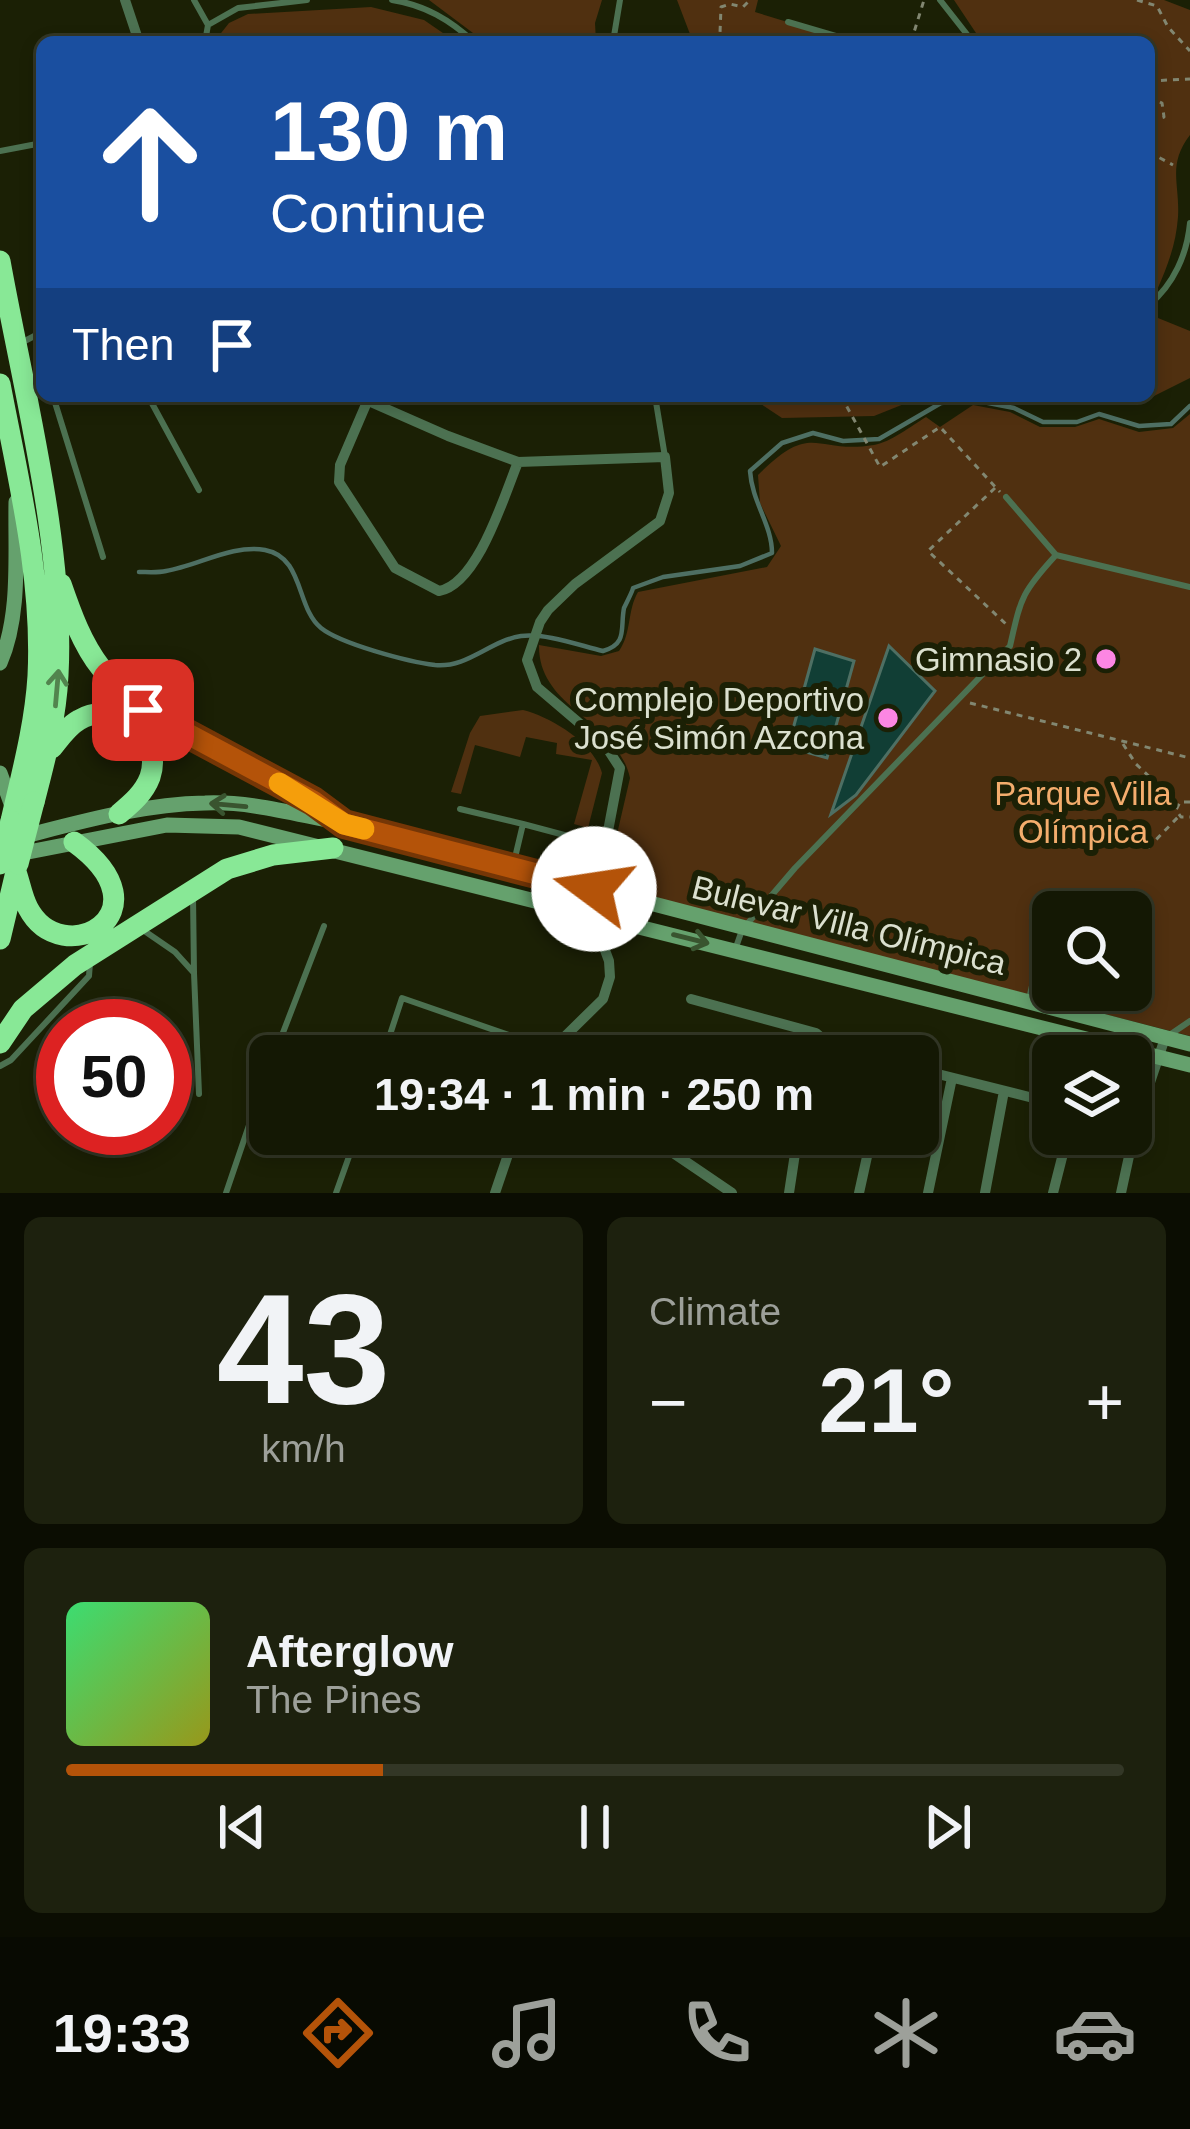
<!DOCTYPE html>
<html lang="en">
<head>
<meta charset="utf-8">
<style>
  body { margin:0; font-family:Arial,sans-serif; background:#1d210e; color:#f1f3f6; height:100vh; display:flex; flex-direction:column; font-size:45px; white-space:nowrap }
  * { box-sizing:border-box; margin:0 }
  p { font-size:39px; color:#9da09a }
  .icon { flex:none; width:66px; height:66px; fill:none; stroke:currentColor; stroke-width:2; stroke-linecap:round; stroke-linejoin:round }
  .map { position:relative; height:1193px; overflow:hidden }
  .panel { display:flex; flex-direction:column; gap:24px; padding:24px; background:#0b0d02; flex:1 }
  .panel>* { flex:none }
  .guide { position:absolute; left:36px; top:36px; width:1119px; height:366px; border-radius:18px; box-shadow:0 6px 18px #0003,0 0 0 3px #333726; background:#1a4fa0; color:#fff; overflow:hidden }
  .buttons { position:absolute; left:1032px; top:891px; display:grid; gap:24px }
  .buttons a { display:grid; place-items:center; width:120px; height:120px; border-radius:18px; background:#141804; box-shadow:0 6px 18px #0003,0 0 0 3px #333726; font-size:60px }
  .speed { position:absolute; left:36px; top:999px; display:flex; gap:24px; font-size:60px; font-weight:700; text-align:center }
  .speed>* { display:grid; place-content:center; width:156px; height:156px; border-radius:50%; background:#141804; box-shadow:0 6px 18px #0003,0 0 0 3px #333726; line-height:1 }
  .speed .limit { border:18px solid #d22; background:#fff; color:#111 }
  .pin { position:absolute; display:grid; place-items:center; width:102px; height:102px; color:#fff; margin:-51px; border-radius:24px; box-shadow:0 6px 18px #0006 }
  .me { position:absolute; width:132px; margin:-66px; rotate:284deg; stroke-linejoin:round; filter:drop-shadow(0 0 9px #0008) }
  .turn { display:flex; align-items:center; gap:42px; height:252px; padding:0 36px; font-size:54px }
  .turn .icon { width:156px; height:156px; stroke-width:2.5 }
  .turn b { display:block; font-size:84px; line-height:102px }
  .then { display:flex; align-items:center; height:114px; padding:0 36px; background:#0003; gap:24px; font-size:45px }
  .big { font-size:90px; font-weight:800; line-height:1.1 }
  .panel .tile { flex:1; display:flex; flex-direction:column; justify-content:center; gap:18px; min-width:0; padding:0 42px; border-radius:18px; background:#1d210e }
  .panel .dial { align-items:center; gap:0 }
  .dial b { font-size:156px; line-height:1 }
  .song { display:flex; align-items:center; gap:36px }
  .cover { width:144px; height:144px; border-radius:18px; background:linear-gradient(135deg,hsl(140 70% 55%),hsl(60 70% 35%)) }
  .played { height:12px; border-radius:6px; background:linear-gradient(90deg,#b45309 30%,#333726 30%) }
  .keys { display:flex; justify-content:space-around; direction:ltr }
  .heat { display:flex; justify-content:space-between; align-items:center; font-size:66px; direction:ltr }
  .panel .tiles { flex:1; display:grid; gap:24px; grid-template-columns:1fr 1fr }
  .tile:last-child { grid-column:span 2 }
  .trip { position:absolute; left:249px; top:1035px; width:690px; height:120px; border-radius:18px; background:#141804; box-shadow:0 6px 18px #0003,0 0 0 3px #333726; font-weight:800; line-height:120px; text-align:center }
  .menu { display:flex; height:192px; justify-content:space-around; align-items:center; background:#080a02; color:#9da09a }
  .menu .icon { width:84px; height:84px }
  .menu .active { color:#b45309 }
  .menu b { font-size:54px; color:#f1f3f6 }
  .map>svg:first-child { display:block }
  .green { fill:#503010; fill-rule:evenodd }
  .water { fill:#113e35; stroke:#4e6f63; stroke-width:3 }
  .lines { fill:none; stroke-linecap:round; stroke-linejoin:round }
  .stream { stroke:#4e6f63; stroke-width:4.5 }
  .path { stroke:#828771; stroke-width:3; stroke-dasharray:6 6; stroke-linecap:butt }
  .lane { stroke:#4c7151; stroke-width:6 }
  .street { stroke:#4c7151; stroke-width:10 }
  .secondary { stroke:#65a16d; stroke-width:15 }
  .highway { stroke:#88e896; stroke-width:21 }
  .highway-bridge { stroke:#88e896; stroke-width:21 }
  .oneway { stroke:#52844e }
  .oneway2 { stroke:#39542f }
  .route-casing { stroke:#753606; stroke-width:30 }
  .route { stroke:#b45309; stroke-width:21 }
  .slow { stroke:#f59e0b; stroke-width:21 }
  .poi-dot { fill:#fc86e3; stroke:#1b2005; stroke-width:4.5 }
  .labels { text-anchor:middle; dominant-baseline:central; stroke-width:12; stroke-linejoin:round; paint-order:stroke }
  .poi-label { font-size:33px; fill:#dbe0cf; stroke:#1b2005; text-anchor:end }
  .park-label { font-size:33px; fill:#f4ad6d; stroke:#1b2005 }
  .street-label { font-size:33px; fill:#dbe0cf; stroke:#1b2005 }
</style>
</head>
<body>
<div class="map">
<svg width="1190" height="1193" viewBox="0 0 1190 1193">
  <rect width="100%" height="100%" fill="#1b2005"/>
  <path class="green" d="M 429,0 L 602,0 L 595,23 L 596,42 L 485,42 Z
    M 677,0 L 758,0 L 755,12 L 853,42 L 693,42 Z
    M 954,0 L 1164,0 L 1190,10 L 1190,135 C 1167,165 1180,183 1178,217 C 1176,244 1168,265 1157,290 L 1149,293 L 1149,42 L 982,42 Z
    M 371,7 L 424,20 L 456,42 L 214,42 L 229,23 L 248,14 Z
    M 1158,318 L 1190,331 L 1190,378 L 1148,399 L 1121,396 L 1149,396 L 1149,320 Z
    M 749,396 L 924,396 L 874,416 L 782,418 Z
    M 973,405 L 1010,412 L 1040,427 L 1075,427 L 1099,419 L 1139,432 L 1173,428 L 1190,414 L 1190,1036 L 605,886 L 630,778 C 617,719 538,709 539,645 L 601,656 L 619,651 C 632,632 627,611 638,592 L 767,567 L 781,546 L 760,503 L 758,475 C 814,419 814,455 874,445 C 891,442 911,426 926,417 L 940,427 ZM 1053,912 L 1131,912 L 1131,990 L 1053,990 Z
    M 523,710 C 551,717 594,743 602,773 L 588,828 L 574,824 L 592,760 L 556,754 L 557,743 L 526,737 L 520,757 L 475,745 L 461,794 L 451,792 L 470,733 L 480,716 Z"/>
  <path class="water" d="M 889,646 L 935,691 L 856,795 L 831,814 Z
    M 815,649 L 854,661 L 827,758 L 788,747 Z"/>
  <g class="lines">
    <path class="stream" d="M 139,572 C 147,572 158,573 166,571 C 197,566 233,544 265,550 C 304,557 296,608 321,628 C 341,644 409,662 435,665 C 468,668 489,641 521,636 C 546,633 578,645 603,651 C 628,644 620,628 624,608 C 625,606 633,590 633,588 L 663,577 L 740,566 L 772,553 C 772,525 752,502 750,471 L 782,443 L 813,433 L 843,441 L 879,439 L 941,403 L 973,400 L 1014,408 L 1043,422 L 1077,422 L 1099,414 L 1139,426 L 1171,424 L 1190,406"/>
    <path class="path" d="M 1137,0 L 1157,6 L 1168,27 L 1190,51
      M 726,42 L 720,33 L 721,7 L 730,4 L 743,7 L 750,0
      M 911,42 L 924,0
      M 1149,81 L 1190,79
      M 1149,97 L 1162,103 L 1164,117 L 1149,122
      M 1149,152 L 1173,165
      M 841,396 L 880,467 L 940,427 L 1000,492
      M 995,488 L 928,551 L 1007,625
      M 970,703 L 1190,758
      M 1123,744 L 1136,764 L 1178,804
      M 1190,802 L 1180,802 L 1176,810 L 1181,817 L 1190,817
      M 1148,848 L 1179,816"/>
    <path class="lane" d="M 194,0 L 208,25
      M 392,0 C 425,5 450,20 474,42
      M 940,0 L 973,42
      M 788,22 L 856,42
      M 205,42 L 208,25 L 238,8 L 307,0
      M 613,42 L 620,0
      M 0,151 L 42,143
      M 36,179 L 42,199
      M 1149,305 C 1174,284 1187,254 1190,223
      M 19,344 L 42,332
      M 53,396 L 103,557
      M 148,396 L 199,490
      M 655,396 L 665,457
      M 1006,497 L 1056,555 L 1190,587
      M 460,809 L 523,824 L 513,866
      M 523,824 L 583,840
      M 143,930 L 175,952 L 194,973 L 193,896
      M 735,950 L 742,930 L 795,868 L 1010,646 C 1021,598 1021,593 1056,555
      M 194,973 L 199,1094
      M 1029,999 L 1053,893
      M 1168,1036 L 1190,1021
      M 274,1056 L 324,926
      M 383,1056 L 402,998 L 549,1049
      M 0,1066 L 11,1060 L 89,976 L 90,963
      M 264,1081 L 270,1066
      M 226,1193 L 264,1081 L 270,1082
      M 336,1193 L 357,1134"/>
    <path class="street" d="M 125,0 L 139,42
      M 357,396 L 448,436 L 518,462 L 665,457 L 669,493 L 660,521 L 575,584 L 548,610 L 540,622 L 527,660 L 537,687 L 605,745 L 620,768 L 592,915 L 609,961 L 610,977 L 603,999 L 545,1056
      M 367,402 L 340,465 L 339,482 L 395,568 L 439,591 C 478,584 504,496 518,462
      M 691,999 L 816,1033 L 823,1039 L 820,1056
      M 846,1056 L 854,1056
      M 918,1069 L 1053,1103
      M 720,1134 L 795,1151
      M 657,1142 L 732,1193
      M 495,1193 L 515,1134
      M 789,1193 L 798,1134
      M 859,1193 L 872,1134
      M 928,1193 L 952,1078
      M 985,1193 L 1004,1091
      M 1053,1193 L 1068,1134
      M 1121,1193 L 1136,1124 L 1165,1038"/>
    <path class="secondary" d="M 0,663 C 21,615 15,554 16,502
      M 0,773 L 13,809
      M 21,837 C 80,822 143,804 205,803 C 251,801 298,815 343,823 L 1190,1044
      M 13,855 L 167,825 L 239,827 L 1190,1065"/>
    <path class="highway" d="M 0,261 C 23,389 65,547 58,675 C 56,719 45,760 34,802
      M 0,384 C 18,479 43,578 38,676 C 35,725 22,773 11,821
      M 61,584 C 71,613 82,644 101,668 C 153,734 273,771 343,823
      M 52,748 C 60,738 68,726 79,720 C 116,698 164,736 150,777 C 144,793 132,803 119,814
      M 16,872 C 20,883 22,897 28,908 C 62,973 172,913 74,842
      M 0,939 L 15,876
      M 0,1043 L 23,1009 L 75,965 L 227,869 L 273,855 L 333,848"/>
    <path class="highway-bridge" d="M 0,864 L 11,821
      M 18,864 L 34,802"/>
  </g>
  <defs><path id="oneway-shaft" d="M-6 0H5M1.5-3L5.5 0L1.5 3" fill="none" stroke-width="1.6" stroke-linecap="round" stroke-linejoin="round" transform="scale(3)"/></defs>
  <use class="oneway" href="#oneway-shaft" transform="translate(57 688) rotate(-85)"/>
  <g class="oneway2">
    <use href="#oneway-shaft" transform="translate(228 805) rotate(-175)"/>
    <use href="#oneway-shaft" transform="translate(691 939) rotate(14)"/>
  </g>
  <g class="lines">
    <g class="route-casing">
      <path id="route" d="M 143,710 L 313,801 L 344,824 L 594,889"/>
    </g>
    <use href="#route" class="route"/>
    <path class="slow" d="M 279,783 L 344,824 L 364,829"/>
  </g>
  <g class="poi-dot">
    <circle cx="1106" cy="659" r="12"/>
    <circle cx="888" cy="718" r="12"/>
  </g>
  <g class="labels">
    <g class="poi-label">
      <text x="1082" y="659">Gimnasio 2</text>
      <text x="864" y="699">Complejo Deportivo<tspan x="864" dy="38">José Simón Azcona</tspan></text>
    </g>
    <g class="park-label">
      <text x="1083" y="793">Parque Villa<tspan x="1083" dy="38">Olímpica</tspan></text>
    </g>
    <g class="street-label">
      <text transform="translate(849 925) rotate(14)">Bulevar Villa Olímpica</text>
    </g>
  </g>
</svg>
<div class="buttons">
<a><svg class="icon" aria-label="search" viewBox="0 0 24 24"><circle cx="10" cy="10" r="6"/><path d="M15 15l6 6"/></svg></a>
<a><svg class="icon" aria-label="layers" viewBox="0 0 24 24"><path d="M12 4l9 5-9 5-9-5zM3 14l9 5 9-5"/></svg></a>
</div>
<div class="speed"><div class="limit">50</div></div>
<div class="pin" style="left:143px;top:710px;background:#d93025"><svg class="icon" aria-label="arrive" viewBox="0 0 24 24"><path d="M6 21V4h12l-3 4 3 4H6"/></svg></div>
<svg class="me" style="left:594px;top:889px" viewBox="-20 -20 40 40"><circle r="19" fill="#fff"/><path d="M0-13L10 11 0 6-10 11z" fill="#b45309"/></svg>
<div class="trip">19:34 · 1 min · 250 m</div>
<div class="guide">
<div class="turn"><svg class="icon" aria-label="ahead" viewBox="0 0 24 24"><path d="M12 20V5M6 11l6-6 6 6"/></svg><div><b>130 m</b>Continue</div></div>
<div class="then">Then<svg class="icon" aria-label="arrive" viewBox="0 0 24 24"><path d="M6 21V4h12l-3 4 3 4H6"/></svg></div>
</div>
</div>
<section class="panel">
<div class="tiles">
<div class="tile dial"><b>43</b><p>km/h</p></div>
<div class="tile"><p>Climate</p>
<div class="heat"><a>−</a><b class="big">21°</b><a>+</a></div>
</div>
<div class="tile">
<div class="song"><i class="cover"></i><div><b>Afterglow</b><p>The Pines</p></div></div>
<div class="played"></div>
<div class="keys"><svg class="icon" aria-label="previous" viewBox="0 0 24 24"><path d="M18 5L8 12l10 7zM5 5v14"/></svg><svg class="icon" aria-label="pause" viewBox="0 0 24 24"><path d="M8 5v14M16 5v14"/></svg><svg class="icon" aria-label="next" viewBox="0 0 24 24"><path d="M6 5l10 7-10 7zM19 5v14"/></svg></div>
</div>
</div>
</section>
<nav class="menu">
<b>19:33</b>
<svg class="icon active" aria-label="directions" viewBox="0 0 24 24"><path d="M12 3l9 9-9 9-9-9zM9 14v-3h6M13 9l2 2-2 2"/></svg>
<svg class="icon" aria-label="music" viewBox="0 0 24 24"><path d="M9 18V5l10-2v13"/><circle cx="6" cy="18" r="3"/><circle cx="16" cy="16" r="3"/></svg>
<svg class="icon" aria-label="phone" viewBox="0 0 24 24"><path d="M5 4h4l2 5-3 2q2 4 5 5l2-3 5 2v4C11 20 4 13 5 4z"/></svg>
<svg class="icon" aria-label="climate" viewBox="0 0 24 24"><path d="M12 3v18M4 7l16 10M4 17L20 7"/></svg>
<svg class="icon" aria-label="car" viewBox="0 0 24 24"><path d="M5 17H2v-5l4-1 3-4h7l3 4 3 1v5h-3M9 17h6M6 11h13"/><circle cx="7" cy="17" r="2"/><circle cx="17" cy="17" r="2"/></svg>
</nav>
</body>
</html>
